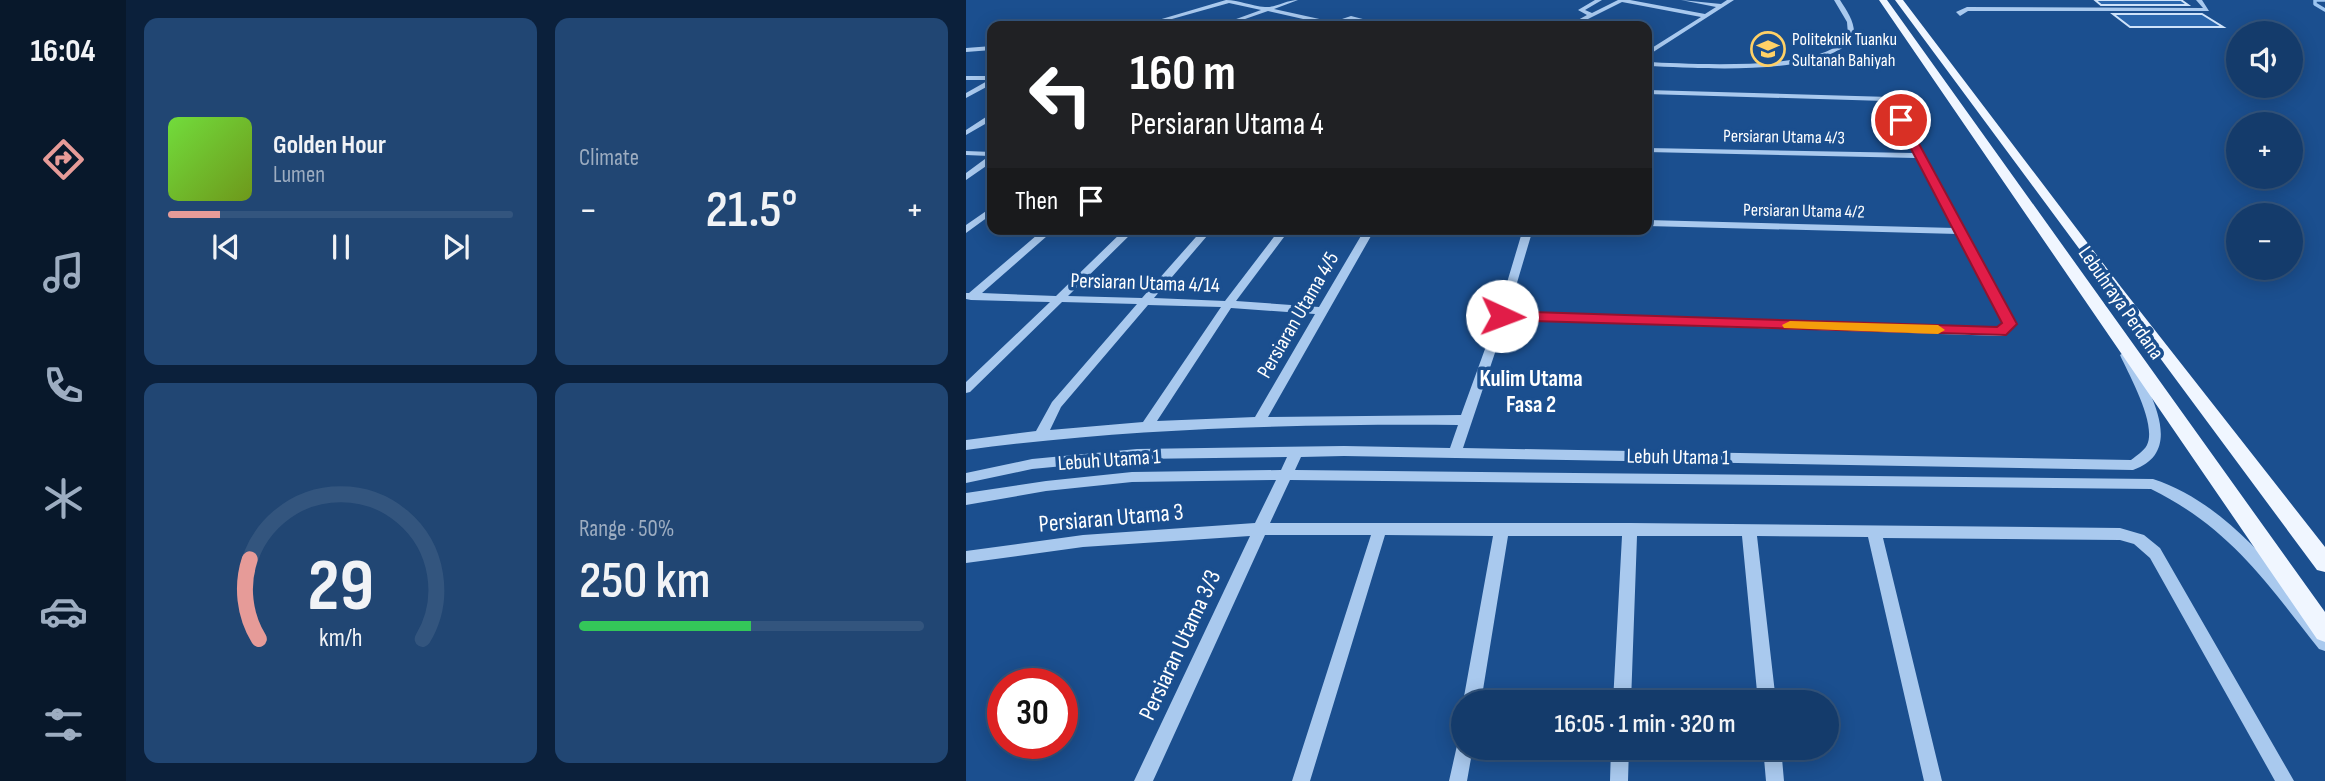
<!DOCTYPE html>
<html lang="en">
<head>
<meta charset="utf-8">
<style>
  body { margin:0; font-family:"Sofia Sans Condensed",sans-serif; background:#214673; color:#f1f3f6; height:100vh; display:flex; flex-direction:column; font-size:26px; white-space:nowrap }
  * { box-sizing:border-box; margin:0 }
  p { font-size:23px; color:#9dadc1 }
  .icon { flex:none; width:38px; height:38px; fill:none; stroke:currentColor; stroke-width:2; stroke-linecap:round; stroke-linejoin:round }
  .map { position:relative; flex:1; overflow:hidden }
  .side { display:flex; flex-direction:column; gap:18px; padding:18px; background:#0b203b; width:840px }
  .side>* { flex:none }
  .top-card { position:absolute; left:21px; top:21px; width:665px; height:214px; border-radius:14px; box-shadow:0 4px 18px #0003,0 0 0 2px #33557e; background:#202124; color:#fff; overflow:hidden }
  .tools { position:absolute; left:1260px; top:21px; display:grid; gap:14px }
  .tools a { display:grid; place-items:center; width:77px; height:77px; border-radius:50%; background:#143b6b; box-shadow:0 4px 18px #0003,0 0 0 2px #33557e; font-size:35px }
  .speed { position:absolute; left:21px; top:668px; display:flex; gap:14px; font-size:35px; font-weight:700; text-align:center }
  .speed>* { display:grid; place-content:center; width:91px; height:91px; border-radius:50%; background:#143b6b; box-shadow:0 4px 18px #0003,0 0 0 2px #33557e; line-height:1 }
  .speed .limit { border:10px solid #d22; background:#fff; color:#111 }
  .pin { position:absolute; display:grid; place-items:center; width:60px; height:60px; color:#fff; margin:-30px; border:4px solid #fff; border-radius:50%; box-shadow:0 2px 7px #0007 }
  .me { position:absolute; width:77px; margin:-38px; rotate:92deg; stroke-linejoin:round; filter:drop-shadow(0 0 5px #0008) }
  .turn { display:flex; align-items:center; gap:24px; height:147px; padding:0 28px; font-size:32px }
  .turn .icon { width:91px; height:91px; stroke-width:2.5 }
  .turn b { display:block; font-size:49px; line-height:60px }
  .then { display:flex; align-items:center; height:66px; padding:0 28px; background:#0003; gap:14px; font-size:26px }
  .big { font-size:52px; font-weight:600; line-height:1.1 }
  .side .widget { flex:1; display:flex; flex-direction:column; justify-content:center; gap:10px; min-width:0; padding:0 24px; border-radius:14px; background:#214673 }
  .side .dial { align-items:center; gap:0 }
  .dial svg { height:182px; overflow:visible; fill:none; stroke:#33557e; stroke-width:7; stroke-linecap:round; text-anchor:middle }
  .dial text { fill:#f1f3f6; stroke:none }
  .song { display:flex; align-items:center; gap:21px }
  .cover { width:84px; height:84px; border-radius:10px; background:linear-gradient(135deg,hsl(100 70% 55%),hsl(80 70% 35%)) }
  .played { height:7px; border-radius:4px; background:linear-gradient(90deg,#e69b98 15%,#33557e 15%) }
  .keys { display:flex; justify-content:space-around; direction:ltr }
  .heat { display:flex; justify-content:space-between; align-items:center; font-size:38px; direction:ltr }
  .charge { height:10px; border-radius:5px; background:linear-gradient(90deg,#34c759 50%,#33557e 0) }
  .side .tiles { flex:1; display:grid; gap:18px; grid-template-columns:repeat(2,1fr) }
  .trip { position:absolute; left:485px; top:690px; width:388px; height:70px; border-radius:35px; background:#143b6b; box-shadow:0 4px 18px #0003,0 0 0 2px #33557e; font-weight:600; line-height:70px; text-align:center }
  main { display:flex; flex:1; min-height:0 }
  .dock { display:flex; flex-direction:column; width:126px; justify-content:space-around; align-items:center; background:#08182b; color:#9dadc1 }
  .dock .icon { width:49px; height:49px }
  .dock .on { color:#e69b98 }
  .dock b { font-size:32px; color:#f1f3f6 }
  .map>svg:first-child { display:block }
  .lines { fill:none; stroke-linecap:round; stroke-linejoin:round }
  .stream { stroke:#9cc4f0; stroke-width:3.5 }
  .building { fill:#2a66ad; stroke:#cfe3fa; stroke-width:2 }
  .minor { fill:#a9c9ee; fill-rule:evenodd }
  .major { fill:#f0f6ff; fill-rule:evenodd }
  .route { fill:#e11d48; stroke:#92132f; stroke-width:2 }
  .slow { fill:#f59e0b }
  .labels { text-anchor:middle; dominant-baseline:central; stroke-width:7; stroke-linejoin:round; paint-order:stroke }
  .far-poi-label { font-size:18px; fill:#fff; stroke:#1b4f8f; text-anchor:start }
  .far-street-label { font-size:18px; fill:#fff; stroke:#1b4f8f }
  .street-label { font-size:21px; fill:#fff; stroke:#1b4f8f }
  .neighbourhood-label { font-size:23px; font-weight:bold; fill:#fff; stroke:#1b4f8f }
  .near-street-label { font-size:24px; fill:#fff; stroke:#1b4f8f }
</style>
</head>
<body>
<main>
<nav class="dock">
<b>16:04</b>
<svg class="icon on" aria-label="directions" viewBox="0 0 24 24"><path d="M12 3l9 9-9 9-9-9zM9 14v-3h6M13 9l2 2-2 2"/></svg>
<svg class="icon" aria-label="music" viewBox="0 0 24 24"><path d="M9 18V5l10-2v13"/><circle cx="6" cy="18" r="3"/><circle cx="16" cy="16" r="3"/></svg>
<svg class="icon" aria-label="phone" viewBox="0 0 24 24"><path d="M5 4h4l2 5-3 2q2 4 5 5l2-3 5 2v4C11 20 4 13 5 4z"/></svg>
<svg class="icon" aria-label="climate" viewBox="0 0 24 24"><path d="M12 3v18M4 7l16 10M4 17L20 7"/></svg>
<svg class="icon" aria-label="car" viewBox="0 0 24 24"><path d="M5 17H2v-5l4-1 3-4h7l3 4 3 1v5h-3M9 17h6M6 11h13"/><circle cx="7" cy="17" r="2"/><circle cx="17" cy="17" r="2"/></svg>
<svg class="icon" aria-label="filters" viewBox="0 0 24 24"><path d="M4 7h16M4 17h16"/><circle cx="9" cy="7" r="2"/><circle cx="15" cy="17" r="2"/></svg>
</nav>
<section class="side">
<div class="tiles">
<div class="widget">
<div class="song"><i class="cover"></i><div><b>Golden Hour</b><p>Lumen</p></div></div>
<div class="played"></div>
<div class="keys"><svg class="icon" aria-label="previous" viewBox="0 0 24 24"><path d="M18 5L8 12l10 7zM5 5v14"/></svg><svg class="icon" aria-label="pause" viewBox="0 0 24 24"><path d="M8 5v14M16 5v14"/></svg><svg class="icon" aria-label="next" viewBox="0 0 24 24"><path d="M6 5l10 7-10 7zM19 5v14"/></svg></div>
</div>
<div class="widget"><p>Climate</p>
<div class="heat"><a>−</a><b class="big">21.5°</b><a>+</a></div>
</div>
<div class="widget dial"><svg viewBox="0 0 100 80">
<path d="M14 69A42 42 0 1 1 86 69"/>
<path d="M14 69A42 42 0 0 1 10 34" stroke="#e69b98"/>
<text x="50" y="56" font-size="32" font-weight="700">29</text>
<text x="50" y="72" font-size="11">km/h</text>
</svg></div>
<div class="widget"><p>Range · 50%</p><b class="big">250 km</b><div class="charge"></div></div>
</div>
</section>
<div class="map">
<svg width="1359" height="781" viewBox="0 0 1359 781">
  <rect width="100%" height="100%" fill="#1b4f8f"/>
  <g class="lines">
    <path class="stream" d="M 1359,0 L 1349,0 L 1349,4 L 1359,10"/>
  </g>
  <path class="building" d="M 1129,0 L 1215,0 L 1222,5 L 1135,5 Z
    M 1147,14 L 1236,14 L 1257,27 L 1164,27 Z"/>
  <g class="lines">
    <path class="minor" d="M 260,0 C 273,0 285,6 299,7 C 309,8 320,0 332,0 L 308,9 L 367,22 L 385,16 L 424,26 C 404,27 394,17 374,24 L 378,26 L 368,26 L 302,11 L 259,26 L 251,26 L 295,10 L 263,3 L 181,26 L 172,26 Z
      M 629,0 L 636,0 L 619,10 L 626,13 L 652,0 L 664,0 L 739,14 L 750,7 L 715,0 L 755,4 L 761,0 L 768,0 L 681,56 L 681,51 L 735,17 L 656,2 L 608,26 L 601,26 L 621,15 L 612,10 Z
      M 868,0 L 874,0 C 881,11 889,22 888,35 C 884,40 879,47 873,50 C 827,75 733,68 681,66 L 681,62 C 725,64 835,70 871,46 C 875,44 879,38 882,35 L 881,22 Z
      M 1230,0 L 1236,0 L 1243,11 L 1002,11 L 994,16 L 990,12 L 1001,7 L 1237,8 Z
      M 93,23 L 99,25 L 100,26 L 91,26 Z
      M 26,35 L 26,39 L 22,37 L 23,36 Z
      M 26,46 L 26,50 L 0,52 L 0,48 Z
      M 0,76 L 26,76 L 26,84 L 0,98 L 0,93 L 23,80 L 0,80 Z
      M 681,90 L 924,97 L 956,154 L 959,156 L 958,158 L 1050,324 L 1039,335 L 1035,336 L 540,320 L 497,448 L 1165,460 C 1170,456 1178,451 1181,445 C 1191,424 1163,375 1154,355 L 1160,351 L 1166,355 C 1181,389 1222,451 1167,470 L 378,456 L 335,457 L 329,470 L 1187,479 C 1262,504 1311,572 1359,630 L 1359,651 L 1353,649 C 1300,582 1264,528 1185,489 L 324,480 L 304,523 L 664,523 L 1154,528 L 1178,535 L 1194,548 L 1328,781 L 1309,781 L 1184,558 L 1168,544 L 1154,540 L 917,538 L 976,781 L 958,781 L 902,537 L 791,536 L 810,702 L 792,702 L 776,536 L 671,536 L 665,702 L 647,702 L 656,536 L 542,536 L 515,702 L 497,702 L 527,536 L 419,535 L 344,781 L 326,781 L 405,535 L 299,535 L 187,781 L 168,781 L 284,536 L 117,547 L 0,563 L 0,551 L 117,535 L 289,523 L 310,480 L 166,482 L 80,491 L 0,505 L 0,493 L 80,481 L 166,472 L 315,470 L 321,457 L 171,459 L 66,469 L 0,483 L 0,473 L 66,459 L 171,449 L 378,446 L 484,448 L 492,425 C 327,424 164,428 0,450 L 0,440 L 70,431 L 86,402 L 171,304 L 96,302 L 4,392 L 0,393 L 0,382 L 84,302 L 5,300 L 0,299 L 0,293 L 3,293 L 78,229 L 89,229 L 16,293 L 90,296 L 159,229 L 170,229 L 102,296 L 176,298 L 237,229 L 247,229 L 188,298 L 259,301 L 314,229 L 324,229 L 270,301 L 353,307 L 399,229 L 409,229 L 302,417 L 495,415 L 531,316 L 557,229 L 567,229 L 542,313 L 1032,328 L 1038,323 L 992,234 L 681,226 L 681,220 L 989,228 L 950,158 L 681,152 L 681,148 L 947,153 L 919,101 L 681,94 ZM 182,305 L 255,307 L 177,422 L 84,430 L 95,407 ZM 265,308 L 349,314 L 289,417 L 191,421 Z
      M 23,115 L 26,115 L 26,120 L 0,135 L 0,130 Z
      M 0,151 L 26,152 L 26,162 L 0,180 L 0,173 L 23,156 L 0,155 Z
      M 26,207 L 26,214 L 0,233 L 0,225 Z
      M 497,738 L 497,747 L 507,747 L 501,781 L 483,781 L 492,741 Z
      M 645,747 L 663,747 L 662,781 L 644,781 Z
      M 797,747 L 815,747 L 818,781 L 800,781 Z"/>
    <path class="major" d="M 913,0 L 921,0 L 1359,612 L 1359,642 L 1351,639 Z
      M 929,0 L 937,0 L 1155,287 L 1359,547 L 1359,572 L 1351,570 Z"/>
  </g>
  <path class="route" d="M 935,117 L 940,120 L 1051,324 L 1040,335 L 536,320 L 529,316 L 536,311 L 1031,327 L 1036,323 L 930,120 Z"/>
  <path class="slow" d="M 824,321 L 972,325 L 979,330 L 972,334 L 818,328 L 816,325 Z"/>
  <defs>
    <g id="university-ring" transform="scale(1.75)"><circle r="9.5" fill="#1b4f8f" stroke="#ffd166" stroke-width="1.5"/><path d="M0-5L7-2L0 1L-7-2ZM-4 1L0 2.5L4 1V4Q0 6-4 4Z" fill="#ffd166"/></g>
  </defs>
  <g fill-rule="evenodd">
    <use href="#university-ring" x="802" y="49"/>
  </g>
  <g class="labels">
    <g class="far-poi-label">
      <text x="826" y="39">Politeknik Tuanku<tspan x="826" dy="21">Sultanah Bahiyah</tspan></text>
    </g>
    <g class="far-street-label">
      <text transform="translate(818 137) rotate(1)">Persiaran Utama 4/3</text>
      <text transform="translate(838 211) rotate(1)">Persiaran Utama 4/2</text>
    </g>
    <g class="street-label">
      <text transform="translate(179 283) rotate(2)">Persiaran Utama 4/14</text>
      <text transform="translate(1155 303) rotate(55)">Lebuhraya Perdana</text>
      <text transform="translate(332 315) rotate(-60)">Persiaran Utama 4/5</text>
      <text transform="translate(712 457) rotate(1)">Lebuh Utama 1</text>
      <text transform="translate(143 460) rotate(-4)">Lebuh Utama 1</text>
    </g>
    <g class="neighbourhood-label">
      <text x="565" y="379">Kulim Utama<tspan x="565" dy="26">Fasa 2</tspan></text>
    </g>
    <g class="near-street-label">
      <text transform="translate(145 518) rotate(-5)">Persiaran Utama 3</text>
      <text transform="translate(214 645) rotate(-65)">Persiaran Utama 3/3</text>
    </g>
  </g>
</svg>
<div class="tools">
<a><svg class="icon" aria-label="sound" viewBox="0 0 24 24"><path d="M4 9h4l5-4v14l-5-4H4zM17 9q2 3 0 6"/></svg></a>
<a>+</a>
<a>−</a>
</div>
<div class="speed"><div class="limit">30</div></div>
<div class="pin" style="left:935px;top:120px;background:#d93025"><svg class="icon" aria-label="arrive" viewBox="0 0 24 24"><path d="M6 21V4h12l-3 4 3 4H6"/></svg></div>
<svg class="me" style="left:536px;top:316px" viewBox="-20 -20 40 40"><circle r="19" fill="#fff"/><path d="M0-13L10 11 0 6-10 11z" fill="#e11d48"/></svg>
<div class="trip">16:05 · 1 min · 320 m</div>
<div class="top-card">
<div class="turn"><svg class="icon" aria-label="left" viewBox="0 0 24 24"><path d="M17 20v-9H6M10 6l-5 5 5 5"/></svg><div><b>160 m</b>Persiaran Utama 4</div></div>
<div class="then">Then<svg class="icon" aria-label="arrive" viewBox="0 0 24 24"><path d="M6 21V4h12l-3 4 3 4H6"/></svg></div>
</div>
</div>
</main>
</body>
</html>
